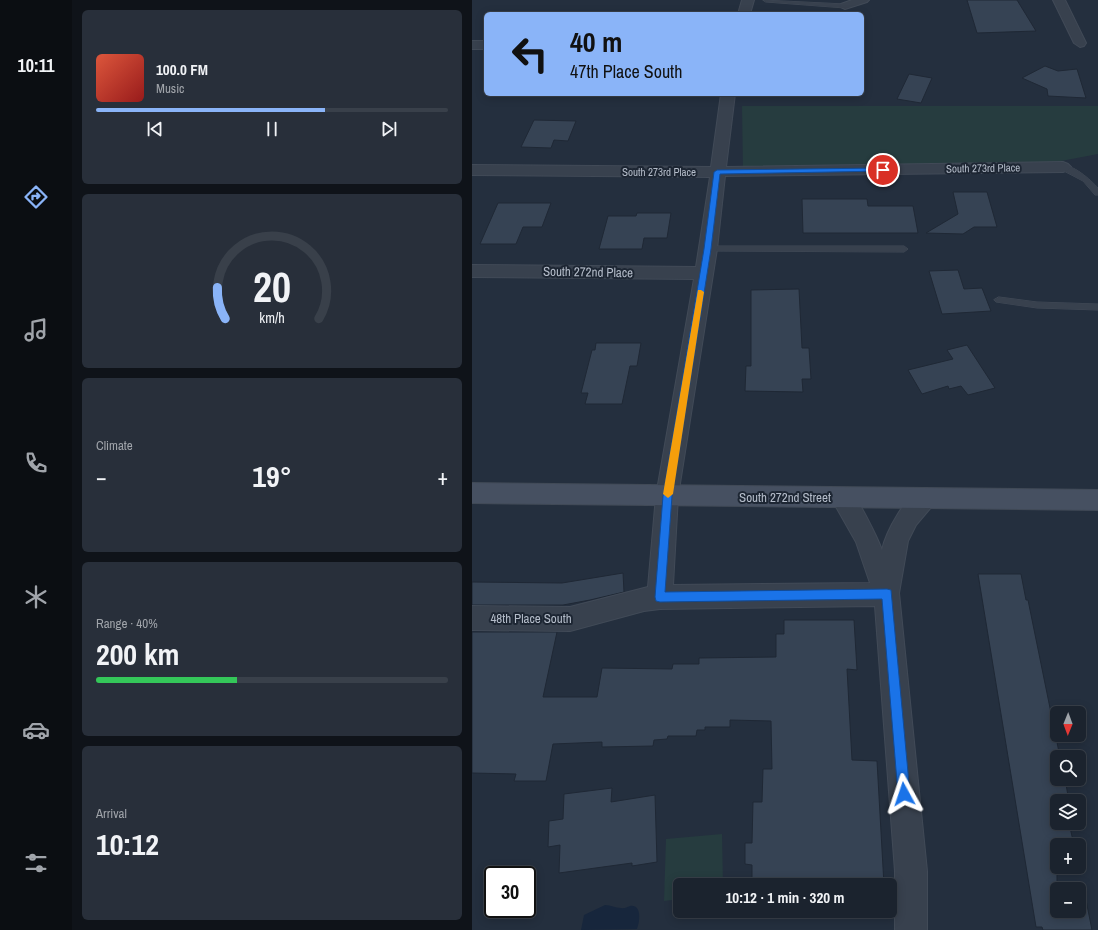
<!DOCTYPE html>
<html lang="en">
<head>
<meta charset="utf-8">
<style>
  body { margin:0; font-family:"Archivo Narrow",sans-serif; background:#282f3a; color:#f1f3f6; height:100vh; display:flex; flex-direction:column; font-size:15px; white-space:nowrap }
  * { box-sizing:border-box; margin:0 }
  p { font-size:13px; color:#a0a4aa }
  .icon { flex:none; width:22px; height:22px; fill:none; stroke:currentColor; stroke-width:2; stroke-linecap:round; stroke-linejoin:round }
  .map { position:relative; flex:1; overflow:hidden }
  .side { display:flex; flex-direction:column; gap:10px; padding:10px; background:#0f1319; width:400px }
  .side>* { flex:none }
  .hud { position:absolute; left:12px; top:12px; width:380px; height:84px; border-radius:6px; box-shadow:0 2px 10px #0003,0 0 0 1px #39404a; background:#8ab4f8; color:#111; overflow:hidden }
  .needle { width:26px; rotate:181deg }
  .tools { position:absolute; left:578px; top:706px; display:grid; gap:8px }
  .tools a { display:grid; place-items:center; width:36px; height:36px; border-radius:6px; background:#1b232e; box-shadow:0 2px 10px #0003,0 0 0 1px #39404a; font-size:20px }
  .speed { position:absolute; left:12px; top:866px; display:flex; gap:8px; font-size:20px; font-weight:700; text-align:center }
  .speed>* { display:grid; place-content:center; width:52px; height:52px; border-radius:50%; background:#1b232e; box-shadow:0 2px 10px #0003,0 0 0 1px #39404a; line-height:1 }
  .speed .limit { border:2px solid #111; border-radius:6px; background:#fff; color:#111 }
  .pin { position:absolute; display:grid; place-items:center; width:34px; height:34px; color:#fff; margin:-17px; border:2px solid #fff; border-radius:50%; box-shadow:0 1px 4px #0007 }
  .me { position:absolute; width:44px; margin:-22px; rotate:355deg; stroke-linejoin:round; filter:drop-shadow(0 0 3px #0008) }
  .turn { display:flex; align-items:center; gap:14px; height:84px; padding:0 20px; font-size:18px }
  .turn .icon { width:52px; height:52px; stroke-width:2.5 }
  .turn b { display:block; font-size:28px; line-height:34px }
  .big { font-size:30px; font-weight:700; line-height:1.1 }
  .side .widget { flex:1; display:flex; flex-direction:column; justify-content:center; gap:6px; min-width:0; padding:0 14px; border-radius:6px; background:#282f3a }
  .side .dial { align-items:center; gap:0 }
  .dial svg { height:104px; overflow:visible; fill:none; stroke:#39404a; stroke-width:7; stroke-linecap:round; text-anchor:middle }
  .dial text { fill:#f1f3f6; stroke:none }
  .song { display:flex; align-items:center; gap:12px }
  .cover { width:48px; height:48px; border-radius:6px; background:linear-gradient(135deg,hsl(10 70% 55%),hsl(0 70% 35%)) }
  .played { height:4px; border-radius:2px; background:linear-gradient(90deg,#8ab4f8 65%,#39404a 65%) }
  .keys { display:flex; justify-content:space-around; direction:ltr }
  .heat { display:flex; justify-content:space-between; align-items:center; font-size:22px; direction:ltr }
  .charge { height:6px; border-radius:3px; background:linear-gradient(90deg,#34c759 40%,#39404a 0) }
  .trip { position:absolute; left:201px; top:878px; width:224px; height:40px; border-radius:6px; background:#1b232e; box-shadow:0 2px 10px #0003,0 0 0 1px #39404a; font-weight:700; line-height:40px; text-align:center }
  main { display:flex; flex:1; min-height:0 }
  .dock { display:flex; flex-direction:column; width:72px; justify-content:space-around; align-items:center; background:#0b0e12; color:#a0a4aa }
  .dock .icon { width:28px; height:28px }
  .dock .selected { color:#8ab4f8 }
  .dock b { font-size:18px; color:#f1f3f6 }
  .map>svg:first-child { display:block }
  .green { fill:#263c3f }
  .water { fill:#17263c }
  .building { fill:#364354; stroke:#1f2835; fill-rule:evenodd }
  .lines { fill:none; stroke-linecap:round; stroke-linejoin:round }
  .service-casing { stroke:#414a57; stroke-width:1 }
  .minor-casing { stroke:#414a57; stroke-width:2 }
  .secondary-casing { stroke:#414a57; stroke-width:2 }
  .service { fill:#38414e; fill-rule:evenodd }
  .minor { fill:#38414e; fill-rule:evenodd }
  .secondary { fill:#465061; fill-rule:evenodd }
  .route { fill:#1a73e8; stroke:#114b97 }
  .slow { fill:#f59e0b }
  .labels { text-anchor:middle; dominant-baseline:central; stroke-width:4; stroke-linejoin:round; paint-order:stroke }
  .far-street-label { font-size:11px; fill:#b4bcc9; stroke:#1d2633 }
  .street-label { font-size:13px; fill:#b4bcc9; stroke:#1d2633 }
</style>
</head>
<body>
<main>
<nav class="dock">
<b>10:11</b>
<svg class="icon selected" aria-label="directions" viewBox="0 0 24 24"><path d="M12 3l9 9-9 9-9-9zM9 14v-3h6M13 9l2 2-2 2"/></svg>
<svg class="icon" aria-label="music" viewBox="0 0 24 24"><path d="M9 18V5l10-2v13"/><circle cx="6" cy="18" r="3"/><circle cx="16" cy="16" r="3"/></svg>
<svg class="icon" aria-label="phone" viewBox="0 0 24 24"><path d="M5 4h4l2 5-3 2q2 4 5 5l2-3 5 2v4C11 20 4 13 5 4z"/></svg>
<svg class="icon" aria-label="climate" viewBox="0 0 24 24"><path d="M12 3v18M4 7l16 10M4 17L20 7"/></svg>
<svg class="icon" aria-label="car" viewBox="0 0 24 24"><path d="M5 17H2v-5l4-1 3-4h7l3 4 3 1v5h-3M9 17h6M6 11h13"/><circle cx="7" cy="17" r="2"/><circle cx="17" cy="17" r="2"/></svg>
<svg class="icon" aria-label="filters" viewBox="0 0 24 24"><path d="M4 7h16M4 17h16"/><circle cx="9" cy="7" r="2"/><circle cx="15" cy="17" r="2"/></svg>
</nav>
<section class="side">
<div class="widget">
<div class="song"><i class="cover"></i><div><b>100.0 FM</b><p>Music</p></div></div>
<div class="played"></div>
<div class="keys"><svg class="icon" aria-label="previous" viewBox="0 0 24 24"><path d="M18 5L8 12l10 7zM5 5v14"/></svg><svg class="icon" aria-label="pause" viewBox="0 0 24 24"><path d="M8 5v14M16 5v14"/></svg><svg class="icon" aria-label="next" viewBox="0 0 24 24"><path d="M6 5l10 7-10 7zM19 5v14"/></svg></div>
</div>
<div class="widget dial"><svg viewBox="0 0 100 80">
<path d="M14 69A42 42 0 1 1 86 69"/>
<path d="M14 69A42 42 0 0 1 8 45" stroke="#8ab4f8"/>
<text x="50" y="56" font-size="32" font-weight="700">20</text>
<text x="50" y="72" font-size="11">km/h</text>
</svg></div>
<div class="widget"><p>Climate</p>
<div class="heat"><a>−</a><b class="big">19°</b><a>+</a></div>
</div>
<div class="widget"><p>Range · 40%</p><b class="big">200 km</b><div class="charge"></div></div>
<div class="widget"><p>Arrival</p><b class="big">10:12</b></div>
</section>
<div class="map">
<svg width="626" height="930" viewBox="0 0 626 930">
  <rect width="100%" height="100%" fill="#242f3e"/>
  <path class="green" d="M 270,106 L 626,106 L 626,154 L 552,168 L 271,172 Z
    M 250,834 L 251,885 L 208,885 L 208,899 L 192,901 L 194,839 Z"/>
  <path class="water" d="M 133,905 C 139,905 143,908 149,908 C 152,909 155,907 158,906 C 170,904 168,922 165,929 L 109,930 L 112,915 Z"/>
  <path class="building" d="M 495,0 L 545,0 L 564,31 L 505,33 Z
    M 573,66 L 586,71 L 605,69 L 614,98 L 576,96 L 575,89 L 550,78 Z
    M 437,74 L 460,78 L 449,103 L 425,99 Z
    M 62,120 L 104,121 L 96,141 L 82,140 L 79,148 L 49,147 Z
    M 481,192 L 515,192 L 525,227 L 502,227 L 491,234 L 454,233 L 486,214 Z
    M 330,199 L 395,199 L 396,206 L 441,206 L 446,233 L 331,233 Z
    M 26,203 L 79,203 L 70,227 L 51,227 L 44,244 L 8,244 Z
    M 165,213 L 199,213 L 195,238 L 172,238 L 170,249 L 127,249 L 136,216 L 164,216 Z
    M 486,270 L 492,289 L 510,288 L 519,311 L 470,314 L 457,271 Z
    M 327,289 L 330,348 L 337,348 L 339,379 L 330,379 L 331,392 L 273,391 L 274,366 L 279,366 L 279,290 Z
    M 124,343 L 169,343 L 165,366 L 158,366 L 150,404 L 113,404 L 116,393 L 109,393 L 120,350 L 123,350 Z
    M 495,345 L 523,388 L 496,395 L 489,386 L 477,389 L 476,386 L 450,394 L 436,370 L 481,359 L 475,350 Z
    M 151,573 L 152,592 L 118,600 L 91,605 L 0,605 L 0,582 L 90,583 Z
    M 506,574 L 549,574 L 554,600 L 556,600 L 588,757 L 585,757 L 585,779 L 593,779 L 597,801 L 585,801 L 585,823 L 597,823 L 602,845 L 585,845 L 585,885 L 611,885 L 620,930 L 571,930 L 570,927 L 564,927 ZM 585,889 L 607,889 L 607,911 L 585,911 Z
    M 312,620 L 382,620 L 385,670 L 375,669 L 380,760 L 405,761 L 412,885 L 387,885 L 388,883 L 280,883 L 280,865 L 273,864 L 273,843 L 280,843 L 281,802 L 290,802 L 291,769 L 300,769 L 299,721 L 258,720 L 258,727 L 233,727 L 233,730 L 225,730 L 224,736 L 196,736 L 195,739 L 182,740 L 181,746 L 130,747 L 130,742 L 81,744 L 74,781 L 42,781 L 44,774 L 0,773 L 0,632 L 85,632 L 71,697 L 125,697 L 130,668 L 200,669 L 201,664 L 227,664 L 227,658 L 304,657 L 304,634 L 312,634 Z
    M 140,788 L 139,802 L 183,795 L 185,862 L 160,866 L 160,863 L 87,873 L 88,845 L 76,847 L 77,821 L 91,819 L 92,794 Z"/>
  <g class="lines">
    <g class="service-casing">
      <path id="service" d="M 291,0 L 373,4 L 376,6 L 373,8 L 294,2 Z
        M 588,165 C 600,163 619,180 626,188 L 626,195 L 623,195 L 611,181 L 588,169 Z
        M 236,246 L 432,246 L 436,249 L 432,252 L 233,251 L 233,247 Z
        M 527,297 L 565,302 L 626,304 L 626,310 L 565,308 L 524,302 L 522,300 Z"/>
    </g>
    <g class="minor-casing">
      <path id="minor" d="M 270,0 L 282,0 L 278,14 L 266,14 Z
        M 380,0 L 397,0 L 395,2 L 373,9 L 367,6 L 369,4 Z
        M 581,0 L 593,0 L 614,43 L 612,46 L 608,47 L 602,43 Z
        M 0,41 L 14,41 L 14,49 L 0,49 Z
        M 249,94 L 263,94 L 254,167 L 591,162 L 596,164 L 599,167 L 596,170 L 591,172 L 253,176 L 245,249 L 206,496 L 201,585 L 398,583 L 384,542 L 359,498 L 362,491 C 367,489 371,488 377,491 C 385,495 406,539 410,550 C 413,534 435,491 452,489 C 455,488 458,490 461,491 L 464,498 L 461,505 L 444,525 L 436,541 L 427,593 L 455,871 L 455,930 L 423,930 L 423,871 L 403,606 L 188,609 L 172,611 L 98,631 L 0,630 L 0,606 L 98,607 L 176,587 L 184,496 L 222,279 L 0,277 L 0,265 L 224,267 L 238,177 L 0,175 L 0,165 L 239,167 Z"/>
    </g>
    <g class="secondary-casing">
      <path id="secondary" d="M 0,483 L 626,490 L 626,510 L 0,503 Z"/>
    </g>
    <use href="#service" class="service"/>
    <use href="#minor" class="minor"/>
    <use href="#secondary" class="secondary"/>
  </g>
  <path class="route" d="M 411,168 L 414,170 L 414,171 L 248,174 L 239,249 L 200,496 L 193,592 L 415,589 L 419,590 L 438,794 L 437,799 L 432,800 L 428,799 L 426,794 L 410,599 L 188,602 L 184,601 L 183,597 L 191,496 L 232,249 L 242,172 L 245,170 Z"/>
  <path class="slow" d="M 226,290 L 229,290 L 232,292 L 201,494 L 196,498 L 191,494 Z"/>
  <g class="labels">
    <g class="far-street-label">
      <text transform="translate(511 168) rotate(-1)">South 273rd Place</text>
      <text x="187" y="172">South 273rd Place</text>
    </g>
    <g class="street-label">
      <text transform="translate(116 272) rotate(1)">South 272nd Place</text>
      <text x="313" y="497">South 272nd Street</text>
      <text x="59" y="618">48th Place South</text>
    </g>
  </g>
</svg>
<div class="tools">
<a><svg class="needle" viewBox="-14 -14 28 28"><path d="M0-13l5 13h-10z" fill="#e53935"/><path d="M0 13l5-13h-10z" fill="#a0a4aa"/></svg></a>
<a><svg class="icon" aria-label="search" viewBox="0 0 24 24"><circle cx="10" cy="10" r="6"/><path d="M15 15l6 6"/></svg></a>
<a><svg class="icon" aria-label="layers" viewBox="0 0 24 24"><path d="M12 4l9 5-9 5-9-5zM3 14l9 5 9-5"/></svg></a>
<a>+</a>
<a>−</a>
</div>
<div class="speed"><div class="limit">30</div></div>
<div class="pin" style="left:411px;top:170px;background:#d93025"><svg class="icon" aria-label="arrive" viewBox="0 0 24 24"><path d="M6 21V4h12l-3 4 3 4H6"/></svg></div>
<svg class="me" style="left:432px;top:794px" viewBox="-20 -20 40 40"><path d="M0-17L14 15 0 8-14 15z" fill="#1a73e8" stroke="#fff" stroke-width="4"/></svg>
<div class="trip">10:12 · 1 min · 320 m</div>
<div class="hud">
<div class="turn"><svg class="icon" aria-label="left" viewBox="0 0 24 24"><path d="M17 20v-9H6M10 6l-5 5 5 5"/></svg><div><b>40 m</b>47th Place South</div></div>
</div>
</div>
</main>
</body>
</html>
